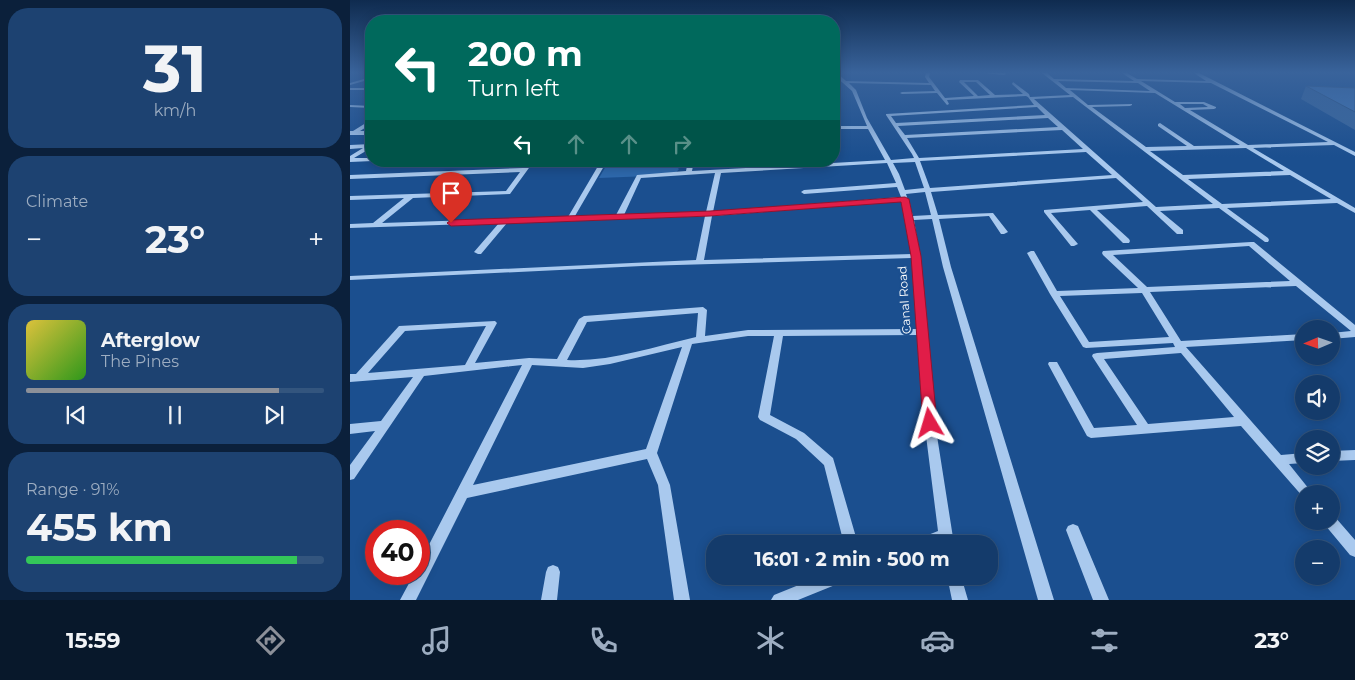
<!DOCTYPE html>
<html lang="en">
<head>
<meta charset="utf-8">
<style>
  body { margin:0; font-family:Montserrat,sans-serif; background:#1d4271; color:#f1f3f6; height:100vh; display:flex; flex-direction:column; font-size:19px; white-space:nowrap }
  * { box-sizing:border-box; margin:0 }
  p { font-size:16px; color:#9dadc1 }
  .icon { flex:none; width:28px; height:28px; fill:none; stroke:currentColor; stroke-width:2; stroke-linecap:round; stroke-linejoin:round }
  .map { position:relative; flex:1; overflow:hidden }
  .details { display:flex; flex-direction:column; gap:8px; padding:8px; background:#0b203b; width:350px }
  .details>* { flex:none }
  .top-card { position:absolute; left:15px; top:15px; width:475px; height:152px; border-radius:20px; box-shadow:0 2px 12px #0003,0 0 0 1px #33557e; background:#00695c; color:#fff; overflow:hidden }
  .needle { width:32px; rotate:268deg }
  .tools { position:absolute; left:945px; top:320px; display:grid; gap:10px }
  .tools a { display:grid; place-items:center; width:45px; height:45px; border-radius:50%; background:#143b6b; box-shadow:0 2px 12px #0003,0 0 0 1px #33557e; font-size:25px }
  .speed { position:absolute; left:15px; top:520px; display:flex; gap:10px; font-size:25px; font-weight:700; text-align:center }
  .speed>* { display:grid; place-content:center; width:65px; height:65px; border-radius:50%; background:#143b6b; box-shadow:0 2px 12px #0003,0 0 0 1px #33557e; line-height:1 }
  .speed .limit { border:8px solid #d22; background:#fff; color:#111 }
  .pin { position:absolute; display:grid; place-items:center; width:42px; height:42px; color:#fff; margin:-51px -21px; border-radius:50% 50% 50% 0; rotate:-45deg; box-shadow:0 0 5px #0007 }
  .pin .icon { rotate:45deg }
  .me { position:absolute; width:55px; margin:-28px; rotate:353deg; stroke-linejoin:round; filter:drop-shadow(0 0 4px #0008) }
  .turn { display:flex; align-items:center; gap:18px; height:105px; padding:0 20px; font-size:22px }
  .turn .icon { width:65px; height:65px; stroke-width:2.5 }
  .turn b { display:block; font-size:35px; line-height:42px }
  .lanes { display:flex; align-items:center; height:48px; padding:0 20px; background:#0003; justify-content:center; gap:25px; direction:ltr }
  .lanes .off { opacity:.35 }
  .big { font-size:38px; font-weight:700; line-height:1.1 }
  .details .widget { flex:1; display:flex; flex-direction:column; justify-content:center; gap:8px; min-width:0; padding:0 18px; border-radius:20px; background:#1d4271 }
  .details .dial { align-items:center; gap:0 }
  .dial b { font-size:65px; line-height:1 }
  .song { display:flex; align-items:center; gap:15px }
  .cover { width:60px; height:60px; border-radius:8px; background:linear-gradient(135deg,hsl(50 70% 55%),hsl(110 70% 35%)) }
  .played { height:5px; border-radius:2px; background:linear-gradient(90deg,#8c9099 85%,#33557e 85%) }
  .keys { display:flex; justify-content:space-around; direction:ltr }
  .heat { display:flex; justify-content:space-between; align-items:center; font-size:28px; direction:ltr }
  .charge { height:8px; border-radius:4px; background:linear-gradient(90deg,#34c759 91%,#33557e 0) }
  .trip { position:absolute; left:356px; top:535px; width:292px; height:50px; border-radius:20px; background:#143b6b; box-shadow:0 2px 12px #0003,0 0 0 1px #33557e; font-weight:700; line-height:50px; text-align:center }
  .tab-bar { display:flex; height:80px; justify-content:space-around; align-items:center; background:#08182b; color:#9dadc1 }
  .tab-bar .icon { width:35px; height:35px }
  .tab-bar .active { color:#8c9099 }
  .tab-bar b { font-size:22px; color:#f1f3f6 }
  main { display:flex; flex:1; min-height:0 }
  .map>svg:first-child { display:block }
  .green { fill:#2e69ad }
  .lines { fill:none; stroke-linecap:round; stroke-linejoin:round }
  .minor { fill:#a9c9ee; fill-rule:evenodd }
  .wall { fill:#3a679d }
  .building { fill:#4478b7; stroke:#305480 }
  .route { fill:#e11d48; stroke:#92132f }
  .labels { text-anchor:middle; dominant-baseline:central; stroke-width:4; stroke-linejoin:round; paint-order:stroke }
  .street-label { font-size:12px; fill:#fff; stroke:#1b4f8f }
</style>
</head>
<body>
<main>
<section class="details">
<div class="widget dial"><b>31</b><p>km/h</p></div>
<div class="widget"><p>Climate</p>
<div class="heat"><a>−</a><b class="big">23°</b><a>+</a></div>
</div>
<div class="widget">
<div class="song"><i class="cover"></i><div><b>Afterglow</b><p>The Pines</p></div></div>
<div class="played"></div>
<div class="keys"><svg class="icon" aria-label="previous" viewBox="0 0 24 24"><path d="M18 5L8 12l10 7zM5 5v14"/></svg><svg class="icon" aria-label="pause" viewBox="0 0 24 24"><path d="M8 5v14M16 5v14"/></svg><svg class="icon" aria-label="next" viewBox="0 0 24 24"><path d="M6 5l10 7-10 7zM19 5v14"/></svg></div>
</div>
<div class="widget"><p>Range · 91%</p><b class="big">455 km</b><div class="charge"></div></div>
</section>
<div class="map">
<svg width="1005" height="600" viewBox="0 0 1005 600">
  <rect width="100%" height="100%" fill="#1b4f8f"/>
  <path class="green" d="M 259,161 L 319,161 L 329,169 L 324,175 L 249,178 Z"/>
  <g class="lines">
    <path class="minor" d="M 484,73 L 487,73 L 496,81 L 579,83 L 575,77 L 576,73 L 580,73 L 579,77 L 595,98 L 624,96 L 609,82 L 610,80 L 628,80 L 645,95 L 673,94 L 662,84 L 663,82 L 679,94 L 680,97 L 720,95 L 692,73 L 697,73 L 704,79 L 784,81 L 772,73 L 777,73 L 787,79 L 856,81 L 844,73 L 849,73 L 1005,152 L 1005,156 L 984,145 L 903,148 L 1005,208 L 1005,213 L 987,203 L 877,208 L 918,238 L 919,240 L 918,242 L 915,242 L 869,208 L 810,211 L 833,230 L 833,234 L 827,234 L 797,206 L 747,210 L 779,239 L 780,241 L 779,243 L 773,243 L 740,210 L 701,213 L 728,244 L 724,246 L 721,246 L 694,212 L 694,210 L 793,202 L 766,178 L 581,192 L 588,215 L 643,213 L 658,232 L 654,234 L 651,234 L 639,216 L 589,219 L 601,267 L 704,600 L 688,600 L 593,267 L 582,219 L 564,220 L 570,256 L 582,404 L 604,544 L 566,544 L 568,539 L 588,531 L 572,404 L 567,335 L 433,336 L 420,415 L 454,433 L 483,458 L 508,544 L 494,544 L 474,465 L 446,439 L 410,420 L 408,417 L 424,336 L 398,336 L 342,344 L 307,453 L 320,485 L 340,600 L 324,600 L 308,485 L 297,459 L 117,498 L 66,600 L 50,600 L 64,574 L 69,574 L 69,564 L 172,365 L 74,376 L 4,479 L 0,480 L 0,465 L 25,431 L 0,434 L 0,424 L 31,421 L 63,377 L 0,382 L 0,374 L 6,374 L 49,326 L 145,321 L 147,323 L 125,363 L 179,358 L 207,359 L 229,319 L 234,316 L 353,307 L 357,310 L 355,336 L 398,330 L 567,329 L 562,258 L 292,266 L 0,280 L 0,276 L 346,260 L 355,216 L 157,223 L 131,254 L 128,254 L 124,252 L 149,223 L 0,228 L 0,224 L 23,223 L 54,198 L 0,200 L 0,196 L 156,191 L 170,172 L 0,179 L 0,175 L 173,168 L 178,161 L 184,161 L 160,194 L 63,198 L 32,223 L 218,217 L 251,161 L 257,161 L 225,216 L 266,215 L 287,175 L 336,171 L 338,161 L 344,161 L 342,171 L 535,160 L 518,129 L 484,129 L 484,126 L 517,126 L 502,91 L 484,75 ZM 708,81 L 788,83 L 800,91 L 716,88 ZM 791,81 L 861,83 L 978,142 L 898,145 L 840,110 L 864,109 L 866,108 L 866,107 L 854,102 L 825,102 ZM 614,82 L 626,82 L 640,95 L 628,96 ZM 499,83 L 581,85 L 585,91 L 552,92 L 550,93 L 552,94 L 587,93 L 597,105 L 599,104 L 597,100 L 676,96 L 678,97 L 684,105 L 536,114 L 536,115 L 562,154 L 564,158 L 541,160 L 517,118 L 506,90 ZM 720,90 L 805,93 L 890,145 L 844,146 L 810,123 L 808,124 L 808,126 L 837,146 L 796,147 L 742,107 L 780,106 L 782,105 L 782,104 L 738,105 ZM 723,97 L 863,204 L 806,207 L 684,99 ZM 830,104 L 853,104 L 858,107 L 835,108 ZM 687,107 L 695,115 L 546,123 L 541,116 ZM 698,118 L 708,127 L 555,135 L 548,126 ZM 712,130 L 733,149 L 569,158 L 557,138 ZM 896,148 L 934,171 L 833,175 L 800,151 ZM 736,152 L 762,175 L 580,188 L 570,161 ZM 565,162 L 574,188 L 555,190 L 549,174 L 543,163 ZM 537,163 L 546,183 L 454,190 L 451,192 L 454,194 L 547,187 L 551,197 L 363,212 L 371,173 ZM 365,173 L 356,212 L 274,215 L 291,178 ZM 940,175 L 981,199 L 872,204 L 838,179 ZM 575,192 L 581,215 L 563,216 L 556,194 ZM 552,201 L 556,212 L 562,254 L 354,260 L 362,216 ZM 348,313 L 346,337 C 303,347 260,362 217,360 L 237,322 ZM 136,326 L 115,365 L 18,373 L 55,331 ZM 332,347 L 296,449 L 123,485 L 182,365 L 233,368 L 260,364 Z
      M 633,73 L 655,73 L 656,74 L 654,75 Z
      M 21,77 L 21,79 L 0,85 L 0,83 Z
      M 0,88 L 21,88 L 21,90 L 0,90 Z
      M 0,105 L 21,106 L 21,108 L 0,107 Z
      M 19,121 L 21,121 L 21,124 L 10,131 L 21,131 L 21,135 L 0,135 L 0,131 L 3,131 Z
      M 21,144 L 21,148 L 4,158 L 21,158 L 21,161 L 23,161 L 0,162 L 0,156 L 13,148 L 0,149 L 0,145 Z
      M 901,242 L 904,242 L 1005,325 L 1005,337 L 981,339 L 981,333 L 1001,331 L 946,286 L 800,292 L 831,341 L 954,334 L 954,340 L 836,347 L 931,455 L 954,453 L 954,463 L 939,464 L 963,494 L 954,494 L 954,498 L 891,426 L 741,438 L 737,436 L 698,364 L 699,362 L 707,362 L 744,428 L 787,425 L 742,356 L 743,354 L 747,353 L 825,347 L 823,343 L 736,348 L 733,347 L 700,294 L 677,253 L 681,251 L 684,251 L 707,291 L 788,288 L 753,255 L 752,253 L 753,251 ZM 899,246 L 940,281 L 797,287 L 763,255 ZM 792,293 L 819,337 L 739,342 L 710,296 ZM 831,353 L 884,417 L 798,424 L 754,359 Z
      M 1005,450 L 1005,460 L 981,461 L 981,451 Z
      M 981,515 L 985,517 L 1005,540 L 1005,557 L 1000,555 L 975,525 L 973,521 L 981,521 Z
      M 723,524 L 728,526 L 759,600 L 743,600 L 716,530 L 718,526 Z
      M 203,565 L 208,567 L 210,572 L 207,600 L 191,600 L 196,572 L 198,567 Z
      M 471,576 L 497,576 L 495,581 L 448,600 L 421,600 L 424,595 Z
      M 597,576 L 611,576 L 618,600 L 602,600 Z"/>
  </g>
  <path class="wall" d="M 956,86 L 1005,88 L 1005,130 L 951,99 Z"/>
  <path class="building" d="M 956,86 L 1005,88 L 1005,112 Z"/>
  <linearGradient id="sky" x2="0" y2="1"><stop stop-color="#0f2b4f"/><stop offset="0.46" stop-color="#39639b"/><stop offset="1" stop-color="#39639b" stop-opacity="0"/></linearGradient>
  <rect width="1005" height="157" fill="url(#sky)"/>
  <path class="route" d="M 555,197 L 559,199 L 571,256 L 587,423 L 585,427 L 580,428 L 575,427 L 573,423 L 561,256 L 551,202 L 360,216 L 101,226 L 97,223 L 101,220 L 360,211 Z"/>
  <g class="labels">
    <g class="street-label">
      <text transform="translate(554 300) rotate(-94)">Canal Road</text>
    </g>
  </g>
</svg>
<div class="tools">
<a><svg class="needle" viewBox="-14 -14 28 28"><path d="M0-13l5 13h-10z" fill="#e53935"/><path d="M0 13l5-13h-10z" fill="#9dadc1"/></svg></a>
<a><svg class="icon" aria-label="sound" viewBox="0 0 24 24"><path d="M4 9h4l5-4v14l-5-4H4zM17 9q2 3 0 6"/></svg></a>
<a><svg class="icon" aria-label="layers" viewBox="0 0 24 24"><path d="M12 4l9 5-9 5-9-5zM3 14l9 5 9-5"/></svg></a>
<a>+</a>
<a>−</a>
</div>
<div class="speed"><div class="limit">40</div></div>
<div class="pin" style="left:101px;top:223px;background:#d93025"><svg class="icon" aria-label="arrive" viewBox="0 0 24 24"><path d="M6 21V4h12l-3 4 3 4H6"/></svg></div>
<svg class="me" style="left:580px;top:423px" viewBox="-20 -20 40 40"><path d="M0-17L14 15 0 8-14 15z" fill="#e11d48" stroke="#fff" stroke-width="4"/></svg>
<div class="trip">16:01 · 2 min · 500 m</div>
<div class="top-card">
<div class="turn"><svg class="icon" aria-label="left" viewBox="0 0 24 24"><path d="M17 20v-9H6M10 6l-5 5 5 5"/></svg><div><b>200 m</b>Turn left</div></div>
<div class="lanes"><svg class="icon" aria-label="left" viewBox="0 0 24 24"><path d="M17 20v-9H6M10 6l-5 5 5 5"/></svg><svg class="icon off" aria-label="ahead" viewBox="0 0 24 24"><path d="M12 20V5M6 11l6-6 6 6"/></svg><svg class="icon off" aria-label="ahead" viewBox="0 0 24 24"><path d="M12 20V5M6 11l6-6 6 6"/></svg><svg class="icon off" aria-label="right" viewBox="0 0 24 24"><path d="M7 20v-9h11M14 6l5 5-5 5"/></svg></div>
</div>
</div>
</main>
<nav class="tab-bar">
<b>15:59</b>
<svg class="icon active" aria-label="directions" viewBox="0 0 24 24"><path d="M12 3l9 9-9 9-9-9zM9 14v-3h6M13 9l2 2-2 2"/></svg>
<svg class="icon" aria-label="music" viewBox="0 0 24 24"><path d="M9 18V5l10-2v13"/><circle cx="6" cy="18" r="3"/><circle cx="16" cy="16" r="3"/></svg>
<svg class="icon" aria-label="phone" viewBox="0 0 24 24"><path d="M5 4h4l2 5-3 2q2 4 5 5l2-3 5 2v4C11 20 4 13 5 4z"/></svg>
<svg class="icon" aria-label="climate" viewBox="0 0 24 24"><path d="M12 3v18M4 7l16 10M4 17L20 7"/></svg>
<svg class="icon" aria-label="car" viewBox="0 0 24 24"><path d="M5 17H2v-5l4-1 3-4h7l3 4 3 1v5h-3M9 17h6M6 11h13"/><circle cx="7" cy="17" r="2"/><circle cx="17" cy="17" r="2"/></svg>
<svg class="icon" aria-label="filters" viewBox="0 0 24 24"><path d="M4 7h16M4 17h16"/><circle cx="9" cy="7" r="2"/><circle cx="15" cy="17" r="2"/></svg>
<b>23°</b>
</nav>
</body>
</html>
